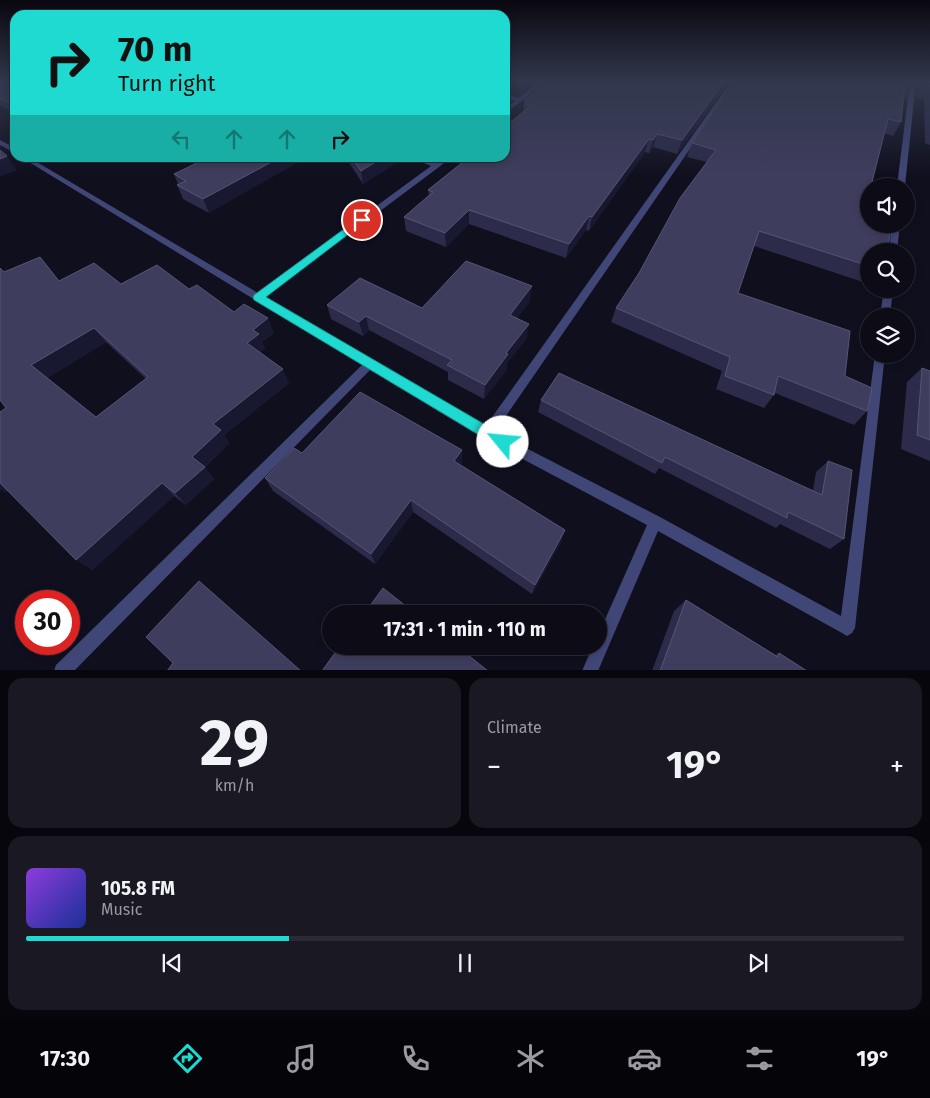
<!DOCTYPE html>
<html lang="en">
<head>
<meta charset="utf-8">
<style>
  body { margin:0; font-family:"Fira Sans",sans-serif; background:#1a1923; color:#f1f3f6; height:100vh; display:flex; flex-direction:column; font-size:19px; white-space:nowrap }
  * { box-sizing:border-box; margin:0 }
  p { font-size:16px; color:#9a9ba1 }
  .icon { flex:none; width:28px; height:28px; fill:none; stroke:currentColor; stroke-width:2; stroke-linecap:round; stroke-linejoin:round }
  .map { position:relative; height:670px; overflow:hidden }
  .details { display:flex; flex-direction:column; gap:8px; padding:8px; background:#07060c; flex:1 }
  .details>* { flex:none }
  .top-card { position:absolute; left:10px; top:10px; width:500px; height:152px; border-radius:15px; box-shadow:0 2px 8px #0003,0 0 0 1px #2c2b35; background:#1edad0; color:#111; overflow:hidden }
  .buttons { position:absolute; left:860px; top:178px; display:grid; gap:10px }
  .buttons a { display:grid; place-items:center; width:55px; height:55px; border-radius:50%; background:#0c0b16; box-shadow:0 2px 8px #0003,0 0 0 1px #2c2b35; font-size:25px }
  .speed { position:absolute; left:15px; top:590px; display:flex; gap:10px; font-size:25px; font-weight:700; text-align:center }
  .speed>* { display:grid; place-content:center; width:65px; height:65px; border-radius:50%; background:#0c0b16; box-shadow:0 2px 8px #0003,0 0 0 1px #2c2b35; line-height:1 }
  .speed .limit { border:8px solid #d22; background:#fff; color:#111 }
  .pin { position:absolute; display:grid; place-items:center; width:42px; height:42px; color:#fff; margin:-21px; border:2px solid #fff; border-radius:50%; box-shadow:0 1px 5px #0007 }
  .me { position:absolute; width:55px; margin:-28px; rotate:298deg; stroke-linejoin:round; filter:drop-shadow(0 0 4px #0008) }
  .turn { display:flex; align-items:center; gap:18px; height:105px; padding:0 25px; font-size:22px }
  .turn .icon { width:65px; height:65px; stroke-width:2.5 }
  .turn b { display:block; font-size:35px; line-height:42px }
  .lanes { display:flex; align-items:center; height:48px; padding:0 25px; background:#0003; justify-content:center; gap:25px; direction:ltr }
  .lanes .off { opacity:.35 }
  .big { font-size:38px; font-weight:700; line-height:1.1 }
  .details .tile { flex:1; display:flex; flex-direction:column; justify-content:center; gap:8px; min-width:0; padding:0 18px; border-radius:15px; background:#1a1923 }
  .details .dial { align-items:center; gap:0 }
  .dial b { font-size:65px; line-height:1 }
  .song { display:flex; align-items:center; gap:15px }
  .cover { width:60px; height:60px; border-radius:8px; background:linear-gradient(135deg,hsl(270 70% 55%),hsl(230 70% 35%)) }
  .played { height:5px; border-radius:2px; background:linear-gradient(90deg,#1edad0 30%,#2c2b35 30%) }
  .keys { display:flex; justify-content:space-around; direction:ltr }
  .heat { display:flex; justify-content:space-between; align-items:center; font-size:28px; direction:ltr }
  .details .tiles { flex:1; display:grid; gap:8px; grid-template-columns:1fr 1fr }
  .tile:last-child { grid-column:span 2 }
  .trip { position:absolute; left:322px; top:605px; width:285px; height:50px; border-radius:25px; background:#0c0b16; box-shadow:0 2px 8px #0003,0 0 0 1px #2c2b35; font-weight:700; line-height:50px; text-align:center }
  .menu { display:flex; height:80px; justify-content:space-around; align-items:center; background:#050409; color:#9a9ba1 }
  .menu .icon { width:35px; height:35px }
  .menu .current { color:#1edad0 }
  .menu b { font-size:22px; color:#f1f3f6 }
  .map>svg:first-child { display:block }
  .lines { fill:none; stroke-linecap:round; stroke-linejoin:round }
  .minor { fill:#404777; fill-rule:evenodd }
  .wall { fill:#2c2b4a; fill-rule:evenodd }
  .shaded-wall { fill:#191831 }
  .building { fill:#3e3d5d; stroke:#555575; fill-rule:evenodd }
  .route { fill:#1edad0; stroke:#148e87 }
</style>
</head>
<body>
<div class="map">
<svg width="930" height="671" viewBox="0 0 930 671">
  <rect width="100%" height="100%" fill="#100f1e"/>
  <g class="lines">
    <path class="minor" d="M 539,81 L 546,81 L 505,114 L 505,109 L 515,101 L 505,98 L 505,94 L 519,98 Z
      M 728,81 L 736,82 L 495,432 L 660,517 L 841,616 L 875,354 L 885,354 L 855,628 L 852,633 L 847,636 L 842,633 L 658,531 L 598,671 L 582,671 L 593,646 L 599,646 L 599,633 L 647,525 L 483,438 L 370,370 L 74,671 L 54,671 L 56,665 L 362,365 L 24,159 L 23,158 L 30,158 L 258,293 L 431,166 L 414,159 L 413,158 L 421,158 L 436,163 L 443,158 L 450,158 L 439,167 L 265,297 L 485,427 L 730,83 Z
      M 910,81 L 916,81 L 905,186 L 897,186 Z
      M 0,140 L 15,148 L 15,153 L 0,145 Z
      M 892,224 L 900,224 L 897,251 L 889,251 Z
      M 884,289 L 893,289 L 890,316 L 880,316 Z"/>
  </g>
  <path class="wall" d="M 0,81 L 15,81 L 15,114 L 0,105 Z
    M 733,81 L 914,86 L 906,98 L 903,98 L 901,122 L 893,136 L 884,133 L 869,186 L 867,212 L 869,251 L 869,284 L 754,246 L 738,293 L 845,376 L 867,411 L 854,425 L 775,393 L 774,395 L 764,408 L 716,389 L 722,371 L 611,322 L 616,308 L 639,273 L 707,162 L 687,157 L 692,143 Z
    M 917,81 L 930,81 L 930,145 L 925,143 L 924,99 L 916,98 Z
    M 728,83 L 677,154 L 653,147 L 649,153 L 645,152 L 589,231 L 586,230 L 566,258 L 469,224 L 446,247 L 406,231 L 404,217 L 429,196 L 428,190 L 523,112 L 524,100 Z
    M 207,158 L 209,213 L 183,199 L 177,185 L 178,184 L 174,174 Z
    M 346,158 L 404,158 L 363,184 Z
    M 4,272 L 59,281 L 189,289 L 274,333 L 262,342 L 265,349 L 260,352 L 289,383 L 224,435 L 229,443 L 205,467 L 214,479 L 186,505 L 174,496 L 92,570 L 8,491 L 6,492 L 1,489 L 0,490 L 0,412 L 6,408 ZM 106,342 L 146,379 L 96,417 L 47,378 Z
    M 530,301 L 517,318 L 527,338 L 507,363 L 507,369 L 484,399 L 448,380 L 448,372 L 369,330 L 363,336 L 331,319 L 327,305 L 422,308 Z
    M 922,368 L 930,371 L 930,461 L 901,449 L 907,382 Z
    M 541,400 L 813,490 L 816,472 L 828,461 L 844,539 L 830,549 L 780,524 L 776,528 L 659,468 L 655,474 L 538,412 Z
    M 302,453 L 462,463 L 460,465 L 565,530 L 561,542 L 532,594 L 413,512 L 375,564 L 273,491 L 265,478 Z
    M 686,600 L 775,655 L 779,653 L 807,671 L 652,671 L 674,611 Z"/>
  <path class="shaded-wall" d="M 725,81 L 728,81 L 677,154 L 682,140 Z
    M 657,134 L 653,147 L 649,153 L 653,140 Z
    M 649,139 L 645,152 L 589,231 L 592,217 Z
    M 7,156 L 17,170 L 0,177 L 0,159 Z
    M 279,158 L 306,158 L 209,213 L 203,199 Z
    M 382,158 L 404,158 L 363,184 L 361,171 Z
    M 469,210 L 469,224 L 446,247 L 445,233 Z
    M 589,216 L 586,230 L 566,258 L 569,244 Z
    M 532,286 L 530,301 L 509,330 L 510,315 Z
    M 366,316 L 369,330 L 363,336 L 359,322 Z
    M 268,318 L 274,333 L 262,342 L 265,349 L 253,357 L 247,343 L 253,330 Z
    M 529,324 L 527,338 L 507,363 L 507,369 L 484,399 L 485,385 L 506,353 Z
    M 94,328 L 106,342 L 45,379 L 31,365 Z
    M 283,369 L 289,383 L 224,435 L 229,443 L 202,469 L 192,457 L 213,424 Z
    M 462,450 L 462,463 L 454,474 L 454,461 Z
    M 205,467 L 214,479 L 186,505 L 175,493 Z
    M 0,481 L 11,488 L 6,492 L 1,489 L 0,490 Z
    M 162,483 L 174,496 L 92,570 L 76,560 Z
    M 411,500 L 413,512 L 375,564 L 371,554 Z
    M 565,530 L 561,542 L 532,594 L 535,585 Z"/>
  <path class="building" d="M 0,81 L 15,81 L 15,106 L 0,98 Z
    M 549,81 L 725,81 L 682,140 L 657,134 L 653,140 L 649,139 L 592,217 L 589,216 L 569,244 L 469,210 L 445,233 L 404,217 L 433,192 L 428,190 L 468,158 L 505,158 L 505,127 L 529,107 L 524,100 Z
    M 733,81 L 914,81 L 914,86 L 905,85 L 901,122 L 888,119 L 871,186 L 869,186 L 869,203 L 867,212 L 869,213 L 869,224 L 892,224 L 887,251 L 869,251 L 869,266 L 759,231 L 738,293 L 850,331 L 845,376 L 872,388 L 867,411 L 778,376 L 774,395 L 725,376 L 730,357 L 616,308 L 639,273 L 680,198 L 716,150 L 692,143 Z
    M 924,81 L 930,81 L 930,86 L 924,86 Z
    M 0,150 L 7,156 L 0,159 Z
    M 207,158 L 279,158 L 203,199 L 177,185 L 186,181 L 174,174 Z
    M 352,158 L 382,158 L 361,171 Z
    M 40,257 L 59,281 L 94,263 L 121,284 L 157,265 L 189,289 L 197,285 L 234,312 L 244,304 L 268,318 L 253,330 L 259,334 L 247,343 L 283,369 L 213,424 L 221,430 L 192,457 L 205,467 L 175,493 L 162,483 L 76,560 L 0,483 L 0,412 L 6,408 L 0,400 L 0,268 L 4,272 ZM 94,328 L 148,377 L 96,417 L 31,365 Z
    M 466,261 L 532,286 L 510,315 L 529,324 L 506,353 L 508,354 L 485,385 L 447,365 L 452,360 L 366,316 L 359,322 L 327,305 L 360,278 L 422,308 Z
    M 922,368 L 930,371 L 930,440 L 917,435 Z
    M 559,373 L 822,495 L 828,461 L 852,470 L 844,539 L 788,512 L 787,518 L 665,457 L 662,463 L 541,400 Z
    M 360,392 L 462,450 L 454,461 L 565,530 L 535,585 L 411,500 L 371,554 L 265,478 L 294,448 L 302,453 Z
    M 199,581 L 301,671 L 167,671 L 173,663 L 146,637 Z
    M 383,588 L 416,614 L 364,614 Z
    M 686,600 L 778,657 L 779,653 L 807,671 L 660,671 Z
    M 340,646 L 457,646 L 488,671 L 322,671 Z"/>
  <linearGradient id="sky" x2="0" y2="1"><stop stop-color="#090810"/><stop offset="0.46" stop-color="#31374c"/><stop offset="1" stop-color="#31374c" stop-opacity="0"/></linearGradient>
  <rect width="930" height="175" fill="url(#sky)"/>
  <path class="route" d="M 359,218 L 366,218 L 367,220 L 266,297 L 508,438 L 510,442 L 508,447 L 503,448 L 499,447 L 254,300 L 253,297 L 254,295 Z"/>
</svg>
<div class="buttons">
<a><svg class="icon" aria-label="sound" viewBox="0 0 24 24"><path d="M4 9h4l5-4v14l-5-4H4zM17 9q2 3 0 6"/></svg></a>
<a><svg class="icon" aria-label="search" viewBox="0 0 24 24"><circle cx="10" cy="10" r="6"/><path d="M15 15l6 6"/></svg></a>
<a><svg class="icon" aria-label="layers" viewBox="0 0 24 24"><path d="M12 4l9 5-9 5-9-5zM3 14l9 5 9-5"/></svg></a>
</div>
<div class="speed"><div class="limit">30</div></div>
<div class="pin" style="left:362px;top:220px;background:#d93025"><svg class="icon" aria-label="arrive" viewBox="0 0 24 24"><path d="M6 21V4h12l-3 4 3 4H6"/></svg></div>
<svg class="me" style="left:503px;top:442px" viewBox="-20 -20 40 40"><circle r="19" fill="#fff"/><path d="M0-13L10 11 0 6-10 11z" fill="#1edad0"/></svg>
<div class="trip">17:31 · 1 min · 110 m</div>
<div class="top-card">
<div class="turn"><svg class="icon" aria-label="right" viewBox="0 0 24 24"><path d="M7 20v-9h11M14 6l5 5-5 5"/></svg><div><b>70 m</b>Turn right</div></div>
<div class="lanes"><svg class="icon off" aria-label="left" viewBox="0 0 24 24"><path d="M17 20v-9H6M10 6l-5 5 5 5"/></svg><svg class="icon off" aria-label="ahead" viewBox="0 0 24 24"><path d="M12 20V5M6 11l6-6 6 6"/></svg><svg class="icon off" aria-label="ahead" viewBox="0 0 24 24"><path d="M12 20V5M6 11l6-6 6 6"/></svg><svg class="icon" aria-label="right" viewBox="0 0 24 24"><path d="M7 20v-9h11M14 6l5 5-5 5"/></svg></div>
</div>
</div>
<section class="details">
<div class="tiles">
<div class="tile dial"><b>29</b><p>km/h</p></div>
<div class="tile"><p>Climate</p>
<div class="heat"><a>−</a><b class="big">19°</b><a>+</a></div>
</div>
<div class="tile">
<div class="song"><i class="cover"></i><div><b>105.8 FM</b><p>Music</p></div></div>
<div class="played"></div>
<div class="keys"><svg class="icon" aria-label="previous" viewBox="0 0 24 24"><path d="M18 5L8 12l10 7zM5 5v14"/></svg><svg class="icon" aria-label="pause" viewBox="0 0 24 24"><path d="M8 5v14M16 5v14"/></svg><svg class="icon" aria-label="next" viewBox="0 0 24 24"><path d="M6 5l10 7-10 7zM19 5v14"/></svg></div>
</div>
</div>
</section>
<nav class="menu">
<b>17:30</b>
<svg class="icon current" aria-label="directions" viewBox="0 0 24 24"><path d="M12 3l9 9-9 9-9-9zM9 14v-3h6M13 9l2 2-2 2"/></svg>
<svg class="icon" aria-label="music" viewBox="0 0 24 24"><path d="M9 18V5l10-2v13"/><circle cx="6" cy="18" r="3"/><circle cx="16" cy="16" r="3"/></svg>
<svg class="icon" aria-label="phone" viewBox="0 0 24 24"><path d="M5 4h4l2 5-3 2q2 4 5 5l2-3 5 2v4C11 20 4 13 5 4z"/></svg>
<svg class="icon" aria-label="climate" viewBox="0 0 24 24"><path d="M12 3v18M4 7l16 10M4 17L20 7"/></svg>
<svg class="icon" aria-label="car" viewBox="0 0 24 24"><path d="M5 17H2v-5l4-1 3-4h7l3 4 3 1v5h-3M9 17h6M6 11h13"/><circle cx="7" cy="17" r="2"/><circle cx="17" cy="17" r="2"/></svg>
<svg class="icon" aria-label="filters" viewBox="0 0 24 24"><path d="M4 7h16M4 17h16"/><circle cx="9" cy="7" r="2"/><circle cx="15" cy="17" r="2"/></svg>
<b>19°</b>
</nav>
</body>
</html>
